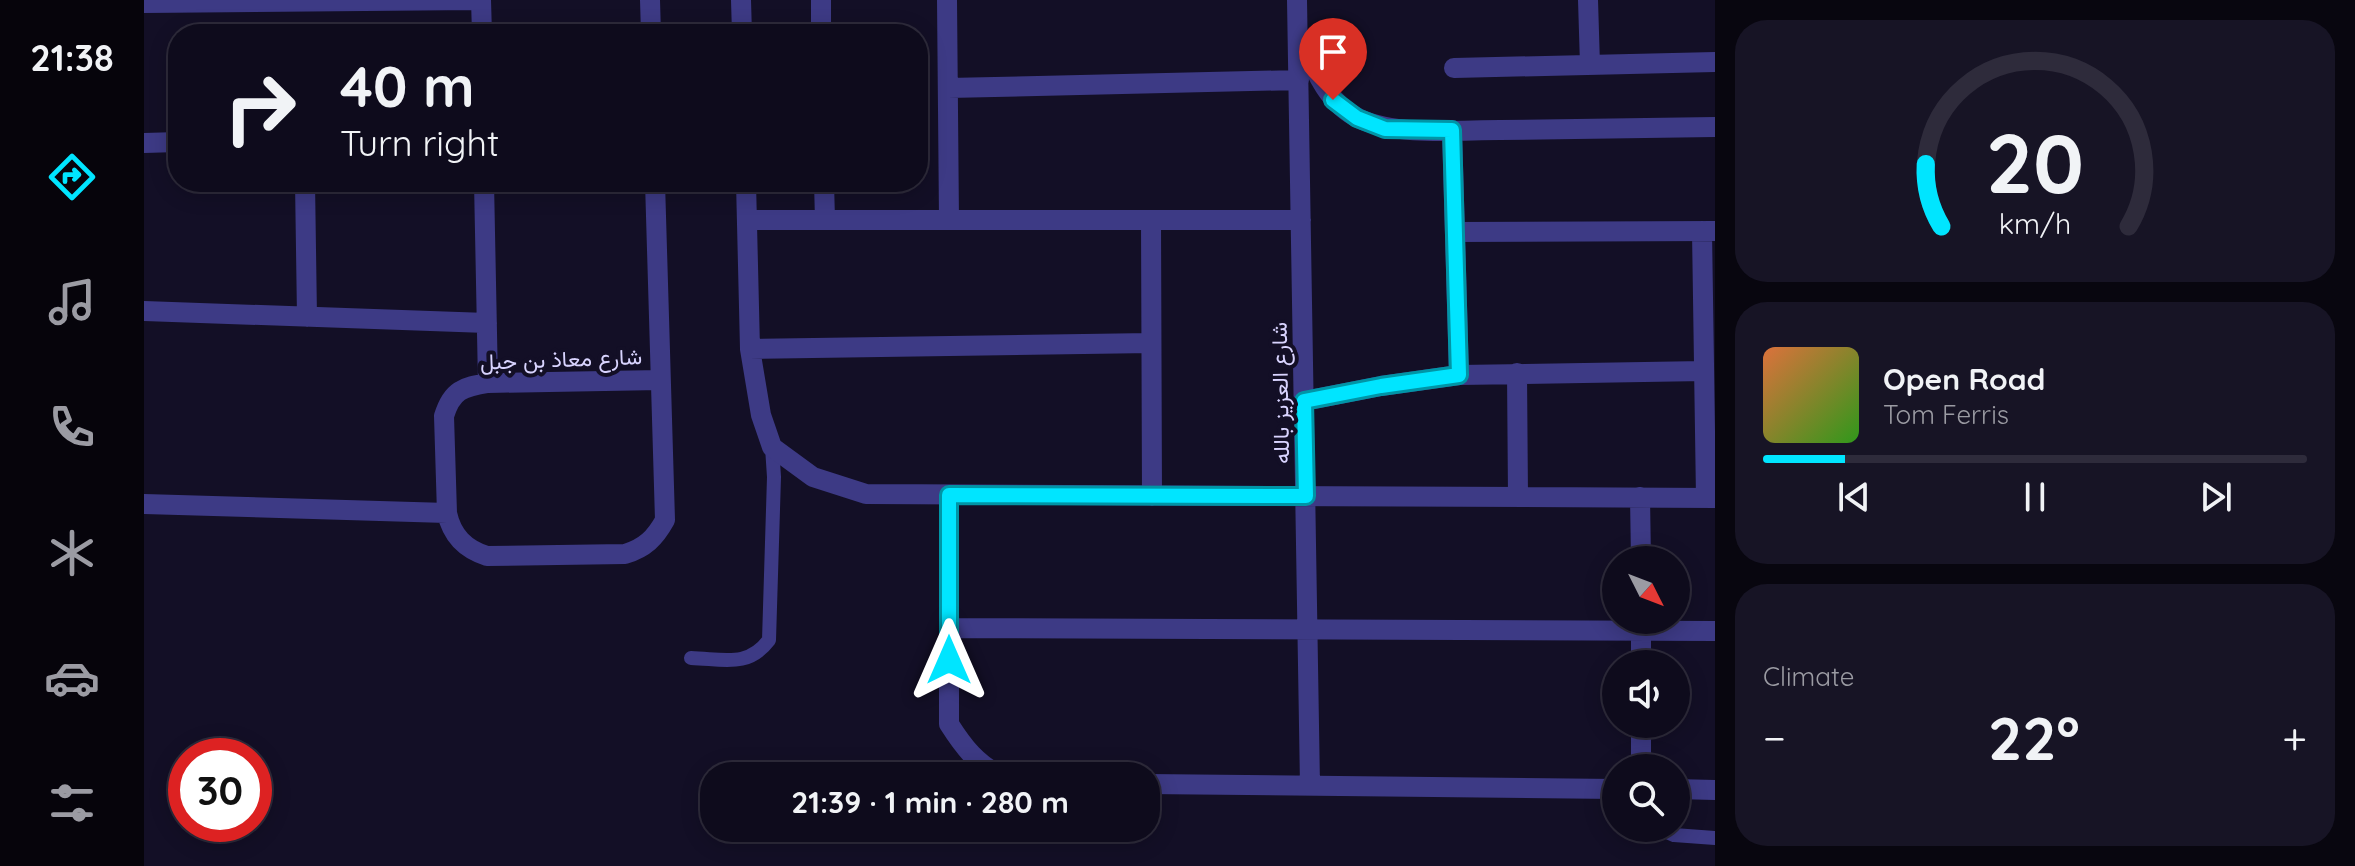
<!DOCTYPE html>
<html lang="en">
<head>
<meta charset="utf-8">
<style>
  body { margin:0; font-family:Quicksand,Vazirmatn,sans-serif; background:#171425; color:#f1f3f6; height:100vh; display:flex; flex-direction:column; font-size:30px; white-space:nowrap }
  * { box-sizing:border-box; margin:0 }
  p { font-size:26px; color:#9b9ba3 }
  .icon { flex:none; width:44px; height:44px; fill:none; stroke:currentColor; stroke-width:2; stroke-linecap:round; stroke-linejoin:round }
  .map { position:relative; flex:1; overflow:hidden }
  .details { display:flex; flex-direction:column; gap:20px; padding:20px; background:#08060f; width:640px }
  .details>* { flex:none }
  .guide { position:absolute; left:24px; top:24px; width:760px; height:168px; border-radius:32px; box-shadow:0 4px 20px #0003,0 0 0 2px #2e2b3b; background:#0e0b1c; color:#f1f3f6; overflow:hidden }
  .needle { width:52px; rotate:132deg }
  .buttons { position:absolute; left:1458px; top:546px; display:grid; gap:16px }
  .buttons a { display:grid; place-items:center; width:88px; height:88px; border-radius:50%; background:#0e0b1c; box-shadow:0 4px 20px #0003,0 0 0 2px #2e2b3b; font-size:40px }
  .speed { position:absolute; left:24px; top:738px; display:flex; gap:16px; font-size:40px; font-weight:700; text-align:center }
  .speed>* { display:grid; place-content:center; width:104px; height:104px; border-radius:50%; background:#0e0b1c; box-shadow:0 4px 20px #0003,0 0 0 2px #2e2b3b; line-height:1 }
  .speed .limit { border:12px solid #d22; background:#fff; color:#111 }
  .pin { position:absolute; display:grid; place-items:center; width:68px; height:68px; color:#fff; margin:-82px -34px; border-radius:50% 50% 50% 0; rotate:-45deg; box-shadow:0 0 8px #0007 }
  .pin .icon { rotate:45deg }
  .me { position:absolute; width:88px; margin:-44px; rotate:0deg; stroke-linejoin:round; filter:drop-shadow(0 0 6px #0008) }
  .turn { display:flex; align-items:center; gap:28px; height:168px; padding:0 40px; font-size:36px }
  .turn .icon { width:104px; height:104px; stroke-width:2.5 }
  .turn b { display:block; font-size:56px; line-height:68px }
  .big { font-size:60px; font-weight:700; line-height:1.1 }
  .details .tile { flex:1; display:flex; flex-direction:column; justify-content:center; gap:12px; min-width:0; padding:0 28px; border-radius:32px; background:#171425 }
  .details .dial { align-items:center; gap:0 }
  .dial svg { height:208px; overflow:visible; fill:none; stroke:#2e2b3b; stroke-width:7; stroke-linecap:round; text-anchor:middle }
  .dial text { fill:#f1f3f6; stroke:none }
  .song { display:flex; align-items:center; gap:24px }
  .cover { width:96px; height:96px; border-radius:12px; background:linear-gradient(135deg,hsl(20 70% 55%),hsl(110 70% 35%)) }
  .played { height:8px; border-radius:4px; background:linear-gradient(90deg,#00e5ff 15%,#2e2b3b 15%) }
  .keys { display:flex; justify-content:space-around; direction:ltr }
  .heat { display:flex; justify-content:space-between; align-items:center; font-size:44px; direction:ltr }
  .trip { position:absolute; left:556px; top:762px; width:460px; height:80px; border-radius:32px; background:#0e0b1c; box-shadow:0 4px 20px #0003,0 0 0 2px #2e2b3b; font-weight:700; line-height:80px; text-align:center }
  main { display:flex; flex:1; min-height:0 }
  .tabs { display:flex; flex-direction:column; width:144px; justify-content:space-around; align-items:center; background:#06040b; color:#9b9ba3 }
  .tabs .icon { width:56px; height:56px }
  .tabs .on { color:#00e5ff }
  .tabs b { font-size:36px; color:#f1f3f6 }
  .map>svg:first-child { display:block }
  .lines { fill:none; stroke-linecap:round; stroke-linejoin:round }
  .service { stroke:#3d3a85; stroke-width:14 }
  .minor { stroke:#3d3a85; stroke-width:20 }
  .route-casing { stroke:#0095a6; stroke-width:20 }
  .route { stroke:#00e5ff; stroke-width:14 }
  .labels { text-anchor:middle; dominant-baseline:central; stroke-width:8; stroke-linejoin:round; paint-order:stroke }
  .street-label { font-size:22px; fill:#d9d4ff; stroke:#130f26 }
</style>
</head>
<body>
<main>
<nav class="tabs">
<b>21:38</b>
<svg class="icon on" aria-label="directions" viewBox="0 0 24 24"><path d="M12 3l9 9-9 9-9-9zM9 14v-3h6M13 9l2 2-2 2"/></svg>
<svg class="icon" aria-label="music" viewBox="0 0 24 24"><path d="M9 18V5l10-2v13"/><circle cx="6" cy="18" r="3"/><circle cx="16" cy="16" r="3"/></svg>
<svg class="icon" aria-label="phone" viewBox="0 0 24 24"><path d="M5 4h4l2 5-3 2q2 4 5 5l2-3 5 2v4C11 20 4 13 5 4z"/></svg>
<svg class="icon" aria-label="climate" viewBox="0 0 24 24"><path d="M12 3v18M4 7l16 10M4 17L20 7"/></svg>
<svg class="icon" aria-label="car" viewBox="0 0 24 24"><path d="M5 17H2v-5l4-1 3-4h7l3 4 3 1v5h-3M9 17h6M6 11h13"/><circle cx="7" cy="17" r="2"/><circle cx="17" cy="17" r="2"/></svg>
<svg class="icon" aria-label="filters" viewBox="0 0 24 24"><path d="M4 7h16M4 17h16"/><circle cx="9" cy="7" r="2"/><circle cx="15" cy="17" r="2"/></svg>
</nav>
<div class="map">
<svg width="1571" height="866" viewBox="0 0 1571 866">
  <rect width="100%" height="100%" fill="#130f26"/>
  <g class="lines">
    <path class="service" d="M 547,658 C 580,659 604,668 625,640 L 630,477 L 628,447
      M 1514,828 L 1530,835 L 1571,838"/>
    <path class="minor" d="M 337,0 L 338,34
      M 506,0 L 507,34
      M 597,0 L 598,34
      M 677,0 L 677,34
      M 803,0 L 805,220
      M 1153,0 L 1166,786
      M 1444,0 L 1446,65
      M 0,3 L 331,0
      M 1160,42 C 1171,72 1185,105 1216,119 C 1253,136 1314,130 1356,130 C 1427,129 1499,128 1571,127
      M 1310,68 L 1571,62
      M 804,88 L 1155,80
      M 1308,130 L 1315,375
      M 0,143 L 34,142
      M 161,182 L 163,317
      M 340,182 L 344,383
      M 511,182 L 521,520 C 511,538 501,548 481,554 L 343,556 C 321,549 308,536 303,513 L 300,416 C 308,390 319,387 344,383 L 516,380
      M 602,182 L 606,349 L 617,415 L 628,447 L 669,477 L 722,494 L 1571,498
      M 680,182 L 681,220
      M 603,220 L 1157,220
      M 1007,220 L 1008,496
      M 1558,231 L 1562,498
      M 1311,232 L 1571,231
      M 0,311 L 343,323
      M 606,349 L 1007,343
      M 1373,373 L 1374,497
      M 1160,401 L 1237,386 L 1315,375 L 1560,371
      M 805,495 L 805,724 C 819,746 833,765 858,776
      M 1496,497 L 1497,560
      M 0,504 L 303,513
      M 1497,620 L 1497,664
      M 805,628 L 1571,631
      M 1497,724 L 1497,768
      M 1002,784 L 1472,789
      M 1532,789 L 1571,790"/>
  </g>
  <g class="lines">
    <g class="route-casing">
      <path id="route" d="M 805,660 L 805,495 L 1162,496 L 1160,401 L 1237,386 L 1315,375 L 1308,130 L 1241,129 L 1213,118 L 1189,100"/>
    </g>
    <use href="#route" class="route"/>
  </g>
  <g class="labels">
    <g class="street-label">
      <text transform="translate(417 359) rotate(-2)">شارع معاذ بن جبل</text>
      <text transform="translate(1136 393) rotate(-91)">شارع العزيز بالله</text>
    </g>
  </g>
</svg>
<div class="buttons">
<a><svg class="needle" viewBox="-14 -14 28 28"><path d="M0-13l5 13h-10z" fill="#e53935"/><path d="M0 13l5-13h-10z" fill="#9b9ba3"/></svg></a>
<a><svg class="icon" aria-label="sound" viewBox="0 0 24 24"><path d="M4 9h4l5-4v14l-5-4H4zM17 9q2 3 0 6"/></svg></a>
<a><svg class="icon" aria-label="search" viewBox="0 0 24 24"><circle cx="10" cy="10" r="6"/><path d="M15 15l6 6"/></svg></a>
</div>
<div class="speed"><div class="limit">30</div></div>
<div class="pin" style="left:1189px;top:100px;background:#d93025"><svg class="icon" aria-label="arrive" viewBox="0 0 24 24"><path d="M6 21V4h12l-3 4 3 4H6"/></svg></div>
<svg class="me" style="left:805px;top:660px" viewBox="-20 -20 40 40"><path d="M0-17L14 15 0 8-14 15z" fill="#00e5ff" stroke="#fff" stroke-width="4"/></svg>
<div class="trip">21:39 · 1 min · 280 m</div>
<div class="guide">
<div class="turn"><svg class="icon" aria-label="right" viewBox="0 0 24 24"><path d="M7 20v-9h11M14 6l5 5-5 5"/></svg><div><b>40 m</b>Turn right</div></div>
</div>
</div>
<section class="details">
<div class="tile dial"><svg viewBox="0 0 100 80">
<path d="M14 69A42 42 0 1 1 86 69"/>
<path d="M14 69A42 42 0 0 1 8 45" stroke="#00e5ff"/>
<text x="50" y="56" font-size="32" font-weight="700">20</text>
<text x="50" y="72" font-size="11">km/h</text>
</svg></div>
<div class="tile">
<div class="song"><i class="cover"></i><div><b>Open Road</b><p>Tom Ferris</p></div></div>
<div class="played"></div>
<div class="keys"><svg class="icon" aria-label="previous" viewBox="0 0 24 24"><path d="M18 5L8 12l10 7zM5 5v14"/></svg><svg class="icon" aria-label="pause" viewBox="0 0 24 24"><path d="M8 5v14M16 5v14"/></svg><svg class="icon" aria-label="next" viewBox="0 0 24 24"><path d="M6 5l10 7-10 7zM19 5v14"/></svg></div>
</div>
<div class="tile"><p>Climate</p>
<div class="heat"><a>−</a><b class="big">22°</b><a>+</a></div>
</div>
</section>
</main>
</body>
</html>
